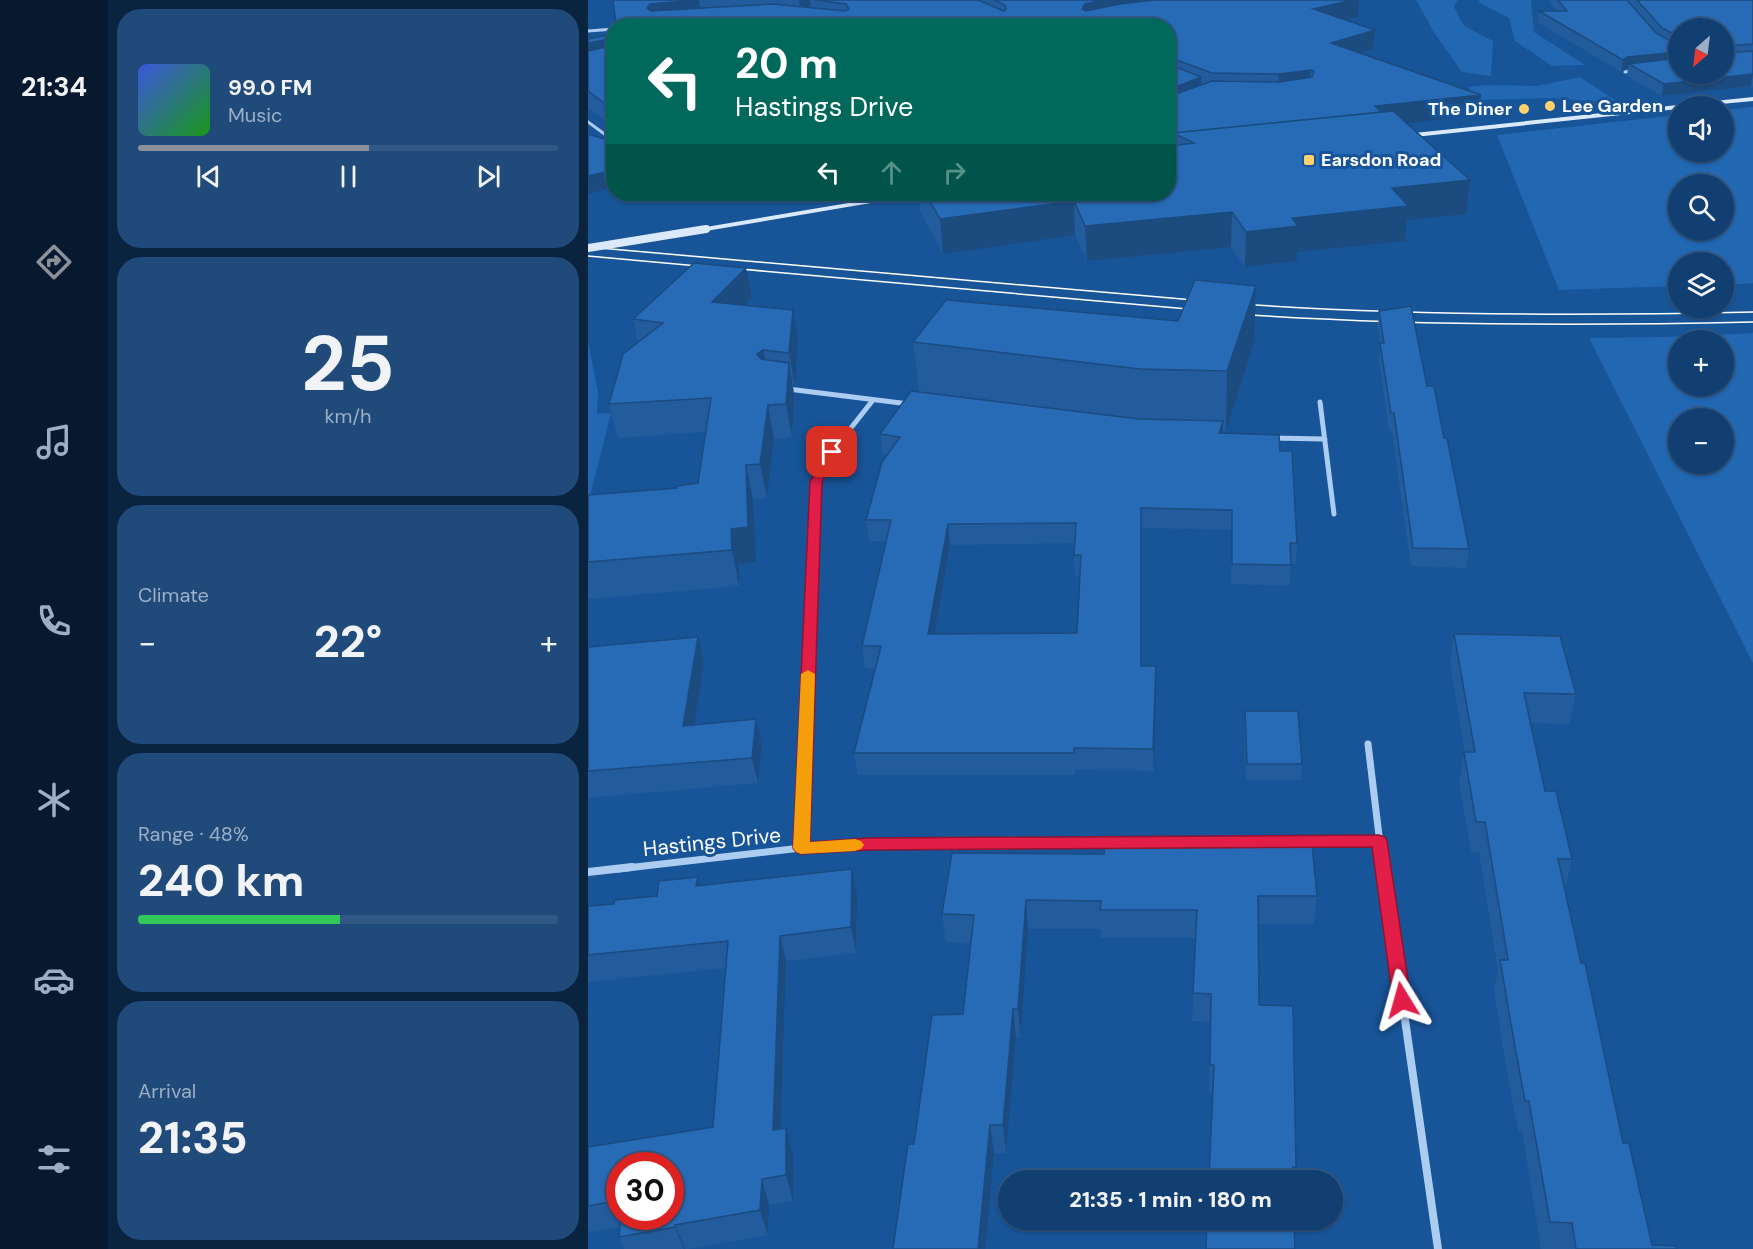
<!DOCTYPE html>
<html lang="en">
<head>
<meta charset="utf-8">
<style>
  body { margin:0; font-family:"DM Sans",sans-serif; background:#1f4a7a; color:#f1f3f6; height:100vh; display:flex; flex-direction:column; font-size:22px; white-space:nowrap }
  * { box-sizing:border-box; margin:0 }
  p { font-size:20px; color:#9cafc4 }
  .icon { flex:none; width:33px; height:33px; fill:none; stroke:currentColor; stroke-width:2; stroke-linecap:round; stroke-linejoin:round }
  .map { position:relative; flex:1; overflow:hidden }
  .panel { display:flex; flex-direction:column; gap:9px; padding:9px; background:#0a233f; width:480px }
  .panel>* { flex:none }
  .guide { position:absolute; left:18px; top:18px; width:570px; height:183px; border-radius:24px; box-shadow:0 2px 4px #0004,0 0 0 2px #315884; background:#00695c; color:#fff; overflow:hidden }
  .needle { width:39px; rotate:208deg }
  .buttons { position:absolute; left:1080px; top:18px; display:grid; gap:12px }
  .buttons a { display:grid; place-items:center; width:66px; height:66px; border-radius:50%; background:#123f72; box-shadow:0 2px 4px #0004,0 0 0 2px #315884; font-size:30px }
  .speed { position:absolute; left:18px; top:1152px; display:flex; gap:12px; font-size:30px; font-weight:700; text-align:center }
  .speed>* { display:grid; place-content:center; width:78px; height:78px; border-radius:50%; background:#123f72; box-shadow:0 2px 4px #0004,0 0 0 2px #315884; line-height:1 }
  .speed .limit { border:9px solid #d22; background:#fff; color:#111 }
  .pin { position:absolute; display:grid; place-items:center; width:51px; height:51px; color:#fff; margin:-26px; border-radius:12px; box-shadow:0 3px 9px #0006 }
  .me { position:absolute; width:66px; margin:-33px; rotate:352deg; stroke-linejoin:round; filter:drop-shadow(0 0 4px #0008) }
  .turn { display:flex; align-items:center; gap:21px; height:126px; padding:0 30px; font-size:27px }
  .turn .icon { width:78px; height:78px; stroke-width:2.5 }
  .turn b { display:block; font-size:42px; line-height:51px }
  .lanes { display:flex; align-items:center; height:57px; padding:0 30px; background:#0003; justify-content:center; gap:30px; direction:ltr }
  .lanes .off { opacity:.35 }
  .big { font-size:45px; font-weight:800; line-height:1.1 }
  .panel .card { flex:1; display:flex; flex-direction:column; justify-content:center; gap:9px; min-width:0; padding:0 21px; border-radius:24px; background:#1f4a7a }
  .panel .dial { align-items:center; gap:0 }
  .dial b { font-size:78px; line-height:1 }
  .song { display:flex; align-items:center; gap:18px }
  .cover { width:72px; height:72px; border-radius:9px; background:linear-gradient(135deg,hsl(230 70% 55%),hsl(120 70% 35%)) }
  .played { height:6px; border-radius:3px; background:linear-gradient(90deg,#8c9099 55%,#315884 55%) }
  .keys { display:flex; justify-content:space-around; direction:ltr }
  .heat { display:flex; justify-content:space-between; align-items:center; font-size:33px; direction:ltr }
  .charge { height:9px; border-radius:4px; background:linear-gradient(90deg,#34c759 48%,#315884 0) }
  .trip { position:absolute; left:410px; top:1170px; width:345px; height:60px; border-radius:30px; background:#123f72; box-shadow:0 2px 4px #0004,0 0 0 2px #315884; font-weight:800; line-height:60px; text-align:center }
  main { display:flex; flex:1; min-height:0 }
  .dock { display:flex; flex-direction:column; width:108px; justify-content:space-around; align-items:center; background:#07192e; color:#9cafc4 }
  .dock .icon { width:42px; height:42px }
  .dock .active { color:#8c9099 }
  .dock b { font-size:27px; color:#f1f3f6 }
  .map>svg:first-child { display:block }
  .green { fill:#2167b1; fill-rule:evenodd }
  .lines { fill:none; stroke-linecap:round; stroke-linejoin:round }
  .street-far3 { stroke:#accdf1; stroke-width:3 }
  .street-far2 { stroke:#accdf1; stroke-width:5 }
  .street-far1 { stroke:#accdf1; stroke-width:7 }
  .street { stroke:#accdf1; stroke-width:8 }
  .secondary { fill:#daeafc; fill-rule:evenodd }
  .tram { stroke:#fff; stroke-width:1.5 }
  .secondary-bridge { stroke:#daeafc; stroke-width:8 }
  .wall { fill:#225c9d; fill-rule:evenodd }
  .shaded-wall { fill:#1b4b7f }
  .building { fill:#276bb6; stroke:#1b4b7f; stroke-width:1.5; fill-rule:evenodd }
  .route { fill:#e11d48; stroke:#92132f; stroke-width:1.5 }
  .slow { fill:#f59e0b }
  .poi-dot { fill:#ffd06c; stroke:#185498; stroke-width:2 }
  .labels { text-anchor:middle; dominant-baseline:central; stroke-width:6; stroke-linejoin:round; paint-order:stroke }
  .far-poi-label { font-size:18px; font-weight:bold; fill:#fff; stroke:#185498; text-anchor:start }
  .street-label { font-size:21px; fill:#fff; stroke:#185498 }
</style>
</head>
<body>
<main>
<nav class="dock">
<b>21:34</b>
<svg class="icon active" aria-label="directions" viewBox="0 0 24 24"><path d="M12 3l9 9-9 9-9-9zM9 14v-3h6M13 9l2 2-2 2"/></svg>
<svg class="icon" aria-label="music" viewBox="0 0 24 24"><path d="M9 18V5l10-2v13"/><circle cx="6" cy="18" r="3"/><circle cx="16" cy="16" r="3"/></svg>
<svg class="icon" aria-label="phone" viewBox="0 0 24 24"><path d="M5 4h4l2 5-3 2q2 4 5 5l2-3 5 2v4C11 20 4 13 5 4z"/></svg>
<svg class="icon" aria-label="climate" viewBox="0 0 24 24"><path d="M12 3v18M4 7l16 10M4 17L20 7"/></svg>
<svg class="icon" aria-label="car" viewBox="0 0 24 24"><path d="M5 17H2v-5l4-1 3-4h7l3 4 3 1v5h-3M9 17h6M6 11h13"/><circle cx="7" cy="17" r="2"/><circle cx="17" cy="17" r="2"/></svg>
<svg class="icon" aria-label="filters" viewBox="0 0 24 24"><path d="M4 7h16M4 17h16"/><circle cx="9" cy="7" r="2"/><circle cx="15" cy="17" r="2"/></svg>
</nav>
<section class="panel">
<div class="card">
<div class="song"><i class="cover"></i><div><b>99.0 FM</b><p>Music</p></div></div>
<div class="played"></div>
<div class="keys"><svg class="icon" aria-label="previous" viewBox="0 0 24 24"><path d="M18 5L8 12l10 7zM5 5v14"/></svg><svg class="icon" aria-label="pause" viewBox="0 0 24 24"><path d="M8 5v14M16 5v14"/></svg><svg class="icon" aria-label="next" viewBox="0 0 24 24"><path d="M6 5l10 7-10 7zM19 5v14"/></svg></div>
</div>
<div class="card dial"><b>25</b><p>km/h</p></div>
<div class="card"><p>Climate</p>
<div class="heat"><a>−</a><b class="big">22°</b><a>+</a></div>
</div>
<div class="card"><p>Range · 48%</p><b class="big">240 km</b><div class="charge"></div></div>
<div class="card"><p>Arrival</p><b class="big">21:35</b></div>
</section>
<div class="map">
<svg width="1165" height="1249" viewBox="0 0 1165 1249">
  <rect width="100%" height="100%" fill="#185498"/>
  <path class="green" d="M 828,0 L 870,0 L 866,7 L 876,26 L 905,41 L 903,76 L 874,72 L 847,34 Z
    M 892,0 L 943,0 L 946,32 L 997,65 L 964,66 L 927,41 L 921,18 L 890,2 Z
    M 992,77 L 1033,104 L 966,98 L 891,100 L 880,87 L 899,85 L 949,86 Z
    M 1165,107 L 1165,283 L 1136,285 L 1136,262 L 1090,262 L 1090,286 L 971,290 L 909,135 L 1090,115 L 1090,152 L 1136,152 L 1136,110 ZM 1090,184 L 1136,184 L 1136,230 L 1090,230 Z
    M 1165,333 L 1165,663 L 1001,338 L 1078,337 ZM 1136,340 L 1136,386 L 1090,386 L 1090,340 ZM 1136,418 L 1136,464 L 1090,464 L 1090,418 Z
    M 0,341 L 10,392 L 9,414 L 23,413 L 0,504 Z"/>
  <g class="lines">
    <path class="street-far3" d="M 0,31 L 26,29
      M 1037,72 L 1048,70
      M 0,122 L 26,141"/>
    <path class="street-far2" d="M 200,389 L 321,404
      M 732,402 L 746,514
      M 683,438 L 737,439
      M 224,569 L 228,482 L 244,452 L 285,400"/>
    <path class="street-far1" d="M 780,744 L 795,869
      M 213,848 L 225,567
      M 30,869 L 213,848 L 281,844 L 791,841"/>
    <path class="street" d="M 795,867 L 850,1249
      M 0,872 L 44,867"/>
    <path class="secondary" d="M 1165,97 L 1165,101 L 1112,106 L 1095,106 L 1098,104 Z
      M 1090,105 L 1093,106 L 1090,106 L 1090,109 L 817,138 L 814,136 L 817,134 Z
      M 314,194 L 328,194 L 324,196 L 118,231 L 114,229 L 118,227 Z"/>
    <path class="tram" d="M 0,247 L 617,301
      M 0,256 L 121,267
      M 141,268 L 611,310
      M 652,304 C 823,316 994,316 1165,312
      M 649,314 C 821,326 993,326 1165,322"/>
    <path class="secondary-bridge" d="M 0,248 L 118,229"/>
  </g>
  <path class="wall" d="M 25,0 L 771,0 L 770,17 L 756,20 L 787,30 L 785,49 L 772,53 L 893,95 L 891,115 L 819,123 L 882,180 L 878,214 L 819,220 L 817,241 L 709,252 L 709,261 L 657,267 L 643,247 L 499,261 L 487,235 L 355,254 L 332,211 L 331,194 L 580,194 L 580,26 L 28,26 Z
    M 960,0 L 1165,0 L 1165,87 L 1163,86 L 1073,96 L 1039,76 L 1040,68 L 1037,68 L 1033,72 L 949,22 L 951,11 L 969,11 ZM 1090,28 L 1136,74 L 1090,74 Z
    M 26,34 L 26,127 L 0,108 L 0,39 Z
    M 668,286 L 666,342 L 638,431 L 635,431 L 635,434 L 692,451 L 709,543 L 708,564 L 703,563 L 701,586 L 643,584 L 644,530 L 553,528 L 553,666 L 568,687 L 566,771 L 487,770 L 487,775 L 270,775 L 266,753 L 288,668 L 277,668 L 274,646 L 299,541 L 281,541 L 278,520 L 299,454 L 295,454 L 292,434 L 331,392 L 325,342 L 590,321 ZM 487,543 L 486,555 L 487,576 L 492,576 L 489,633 L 347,634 L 362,545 Z
    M 164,298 L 157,305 L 210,341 L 207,385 L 205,385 L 206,395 L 204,437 L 186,439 L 179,498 L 165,499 L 168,562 L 151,564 L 151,586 L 0,599 L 0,495 L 89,488 L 110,483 L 117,432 L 30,438 L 21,404 L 50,342 L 45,319 Z
    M 791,311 L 839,386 L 856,438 L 881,549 L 878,568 L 823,566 L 804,431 L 801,431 L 791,360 L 792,345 L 790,327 Z
    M 866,634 L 988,694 L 981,724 L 942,723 L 957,791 L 984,859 L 977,889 L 1035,1143 L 1064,1245 L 1089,1249 L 953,1249 L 934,1131 L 930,1131 L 919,1072 L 906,991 L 910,971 L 891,852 L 883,852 L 871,782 L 876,752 L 877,752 L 862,663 Z
    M 0,647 L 116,662 L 106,725 L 174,745 L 170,783 L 0,798 Z
    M 657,711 L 714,764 L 713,780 L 658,780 L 656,726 Z
    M 364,853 L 729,896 L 726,924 L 670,924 L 671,1005 L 708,1167 L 706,1180 L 621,1180 L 625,1093 L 621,1093 L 622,1022 L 604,1021 L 608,938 L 513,938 L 513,929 L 440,929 L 433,1037 L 428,1037 L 418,1153 L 406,1153 L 326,1144 L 375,1014 L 383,943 L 358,942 L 354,914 Z
    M 264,869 L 269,895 L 268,953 L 198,961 L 193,1129 L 198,1128 L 205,1154 L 205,1201 L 181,1205 L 180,1235 L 100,1249 L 36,1249 L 31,1237 L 32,1227 L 2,1232 L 0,1227 L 0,1147 L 125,1127 L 138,968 L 0,982 L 0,906 L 26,904 L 69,896 L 110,877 L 112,886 ZM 32,1166 L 82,1216 L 32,1216 Z"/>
  <path class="shaded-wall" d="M 111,0 L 114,18 L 62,26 L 59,8 L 62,4 Z
    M 211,0 L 222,0 L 223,10 L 213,15 Z
    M 515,0 L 595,0 L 497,22 L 494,9 L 497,4 Z
    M 765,0 L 771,0 L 770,17 L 724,27 L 725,9 Z
    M 787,30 L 785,49 L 742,62 L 743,43 Z
    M 21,39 L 25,58 L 0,63 L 0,43 Z
    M 1090,52 L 1090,64 L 1041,64 L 1040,68 L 1037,68 L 1033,72 L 1035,60 L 1039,57 Z
    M 723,70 L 721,89 L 690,94 L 691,74 Z
    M 1165,74 L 1163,86 L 1073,96 L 1076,84 Z
    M 613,77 L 613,97 L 580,110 L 580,90 Z
    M 893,95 L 891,115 L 794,126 L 787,106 Z
    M 580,136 L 585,136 L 585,157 L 580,158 Z
    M 26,170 L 26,187 L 0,194 L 0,176 Z
    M 882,180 L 878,214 L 819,220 L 817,241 L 709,252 L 709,261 L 657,267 L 658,232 L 804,188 Z
    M 486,201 L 487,235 L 355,254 L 352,219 Z
    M 644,212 L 643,247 L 499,261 L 497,226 Z
    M 158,268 L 164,298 L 130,333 L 124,302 Z
    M 668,286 L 666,342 L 638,431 L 639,371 Z
    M 205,310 L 210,341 L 207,385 L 201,353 Z
    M 175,350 L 181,382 L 169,354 Z
    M 201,363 L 206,395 L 204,437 L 198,404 Z
    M 180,405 L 186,439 L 179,498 L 172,464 Z
    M 635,421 L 635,441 L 631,433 Z
    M 158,465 L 165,499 L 168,562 L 151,564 L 151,586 L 144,550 L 143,529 Z
    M 360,524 L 362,545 L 343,655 L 340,634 Z
    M 110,637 L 116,662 L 102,751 L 95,726 Z
    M 568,666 L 568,687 L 566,771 L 565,749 Z
    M 168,719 L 174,745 L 170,783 L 164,758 Z
    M 264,869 L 269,895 L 268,953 L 263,927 Z
    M 110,877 L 117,902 L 108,886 Z
    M 438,900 L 440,929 L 433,1037 L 430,1009 Z
    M 192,936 L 198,961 L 192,1156 L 185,1130 Z
    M 425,1009 L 428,1037 L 418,1153 L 415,1125 Z
    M 402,1125 L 406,1153 L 397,1249 L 390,1249 Z
    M 198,1128 L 205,1154 L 205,1201 L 198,1175 Z
    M 174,1179 L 181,1205 L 180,1235 L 172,1210 Z
    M 87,1225 L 97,1249 L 96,1249 L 87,1227 Z"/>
  <path class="building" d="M 25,0 L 109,0 L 62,4 L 59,8 L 63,11 L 184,4 L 257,11 L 261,9 L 258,4 L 228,0 L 390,0 L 416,11 L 418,9 L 417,5 L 406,0 L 515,0 L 497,4 L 494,9 L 498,11 L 532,4 L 567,0 L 765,0 L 725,9 L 787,30 L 743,43 L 893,95 L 787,106 L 793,112 L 585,133 L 585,136 L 580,136 L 580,97 L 624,81 L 691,82 L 724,77 L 726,71 L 723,70 L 691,74 L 624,73 L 580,57 L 580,26 L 28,26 Z
    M 970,0 L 1039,0 L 1068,33 L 1090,45 L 1090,52 L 1039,57 L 1035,60 L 951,11 L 979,11 Z
    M 1049,0 L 1165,0 L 1165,44 L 1138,46 L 1136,49 L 1136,28 L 1090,28 L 1090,37 L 1073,27 Z
    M 26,34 L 26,110 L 0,91 L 0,51 L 22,46 L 25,43 L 21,39 L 0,43 L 0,39 Z
    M 1136,50 L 1138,53 L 1165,51 L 1165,74 L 1076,84 L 1041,64 L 1090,58 L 1090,74 L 1136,74 Z
    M 580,64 L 613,77 L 580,90 Z
    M 805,111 L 882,180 L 804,188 L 820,206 L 704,218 L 710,226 L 658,232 L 644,212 L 497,226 L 486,201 L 352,219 L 338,194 L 580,194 L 580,146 L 606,143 L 585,133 Z
    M 0,134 L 26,142 L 26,170 L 0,176 Z
    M 106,263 L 158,268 L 124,302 L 205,310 L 201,353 L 175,350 L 169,354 L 173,359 L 201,363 L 198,404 L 180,405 L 172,464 L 158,465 L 160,527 L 143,529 L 144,550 L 0,562 L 0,495 L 89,488 L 89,486 L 110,483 L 123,398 L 21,404 L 35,354 L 75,323 L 45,319 Z
    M 607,280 L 668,286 L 639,371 L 552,369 L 325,342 L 358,300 L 590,321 Z
    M 823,306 L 839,386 L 846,386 L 856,438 L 859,438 L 881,549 L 825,548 L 806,413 L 803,413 L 792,343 L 796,343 L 791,311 Z
    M 323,391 L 551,419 L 635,421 L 631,433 L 691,435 L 692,451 L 704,451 L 709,543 L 702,543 L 703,565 L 644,564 L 644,510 L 553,508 L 553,666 L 568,666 L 565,749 L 486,748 L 486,753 L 266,753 L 293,646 L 274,646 L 303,520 L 278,520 L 294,462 L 312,437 L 292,434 ZM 488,523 L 486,555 L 493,555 L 489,633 L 340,634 L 360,524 Z
    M 866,634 L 972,636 L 988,694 L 936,693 L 957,791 L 968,791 L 984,859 L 970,859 L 993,963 L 997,963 L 1035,1143 L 1041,1143 L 1064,1245 L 1088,1246 L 1089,1249 L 988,1249 L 984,1223 L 962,1222 L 941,1101 L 937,1101 L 926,1041 L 912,960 L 920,960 L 897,822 L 888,822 L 876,752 L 887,752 Z
    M 110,637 L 95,726 L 168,719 L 164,758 L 0,771 L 0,647 Z
    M 657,711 L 710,711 L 714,764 L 659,764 Z
    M 631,843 L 724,844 L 729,896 L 670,896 L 671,1005 L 705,1006 L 708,1167 L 705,1167 L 705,1180 L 621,1180 L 626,1065 L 622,1065 L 623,994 L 605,993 L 609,910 L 512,910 L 513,901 L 438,900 L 430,1009 L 425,1009 L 415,1125 L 402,1125 L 390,1249 L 305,1249 L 320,1144 L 326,1144 L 344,1015 L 375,1014 L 386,915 L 354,914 L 364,853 L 516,854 L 517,845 L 631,846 Z
    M 264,869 L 263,927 L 192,936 L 185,1130 L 198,1128 L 198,1175 L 174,1179 L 172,1210 L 87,1225 L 87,1227 L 31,1237 L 33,1216 L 82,1216 L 82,1166 L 32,1166 L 32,1200 L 0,1206 L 0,1147 L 125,1127 L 140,941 L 0,955 L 0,906 L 26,904 L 27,900 L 69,896 L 71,881 L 110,877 L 108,886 Z
    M 619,1220 L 706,1220 L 707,1249 L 618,1249 Z"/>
  <path class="route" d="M 244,448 L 250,452 L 234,482 L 222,842 L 280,838 L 791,835 L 797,837 L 799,841 L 823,1000 L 821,1005 L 814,1007 L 808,1005 L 805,1000 L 784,847 L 280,850 L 213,854 L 208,852 L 205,848 L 222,482 L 239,452 Z"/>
  <path class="slow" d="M 220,670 L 227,674 L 222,842 L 267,839 L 273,841 L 276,845 L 273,849 L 267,851 L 213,854 L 208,852 L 205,848 L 213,674 Z"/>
  <g class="poi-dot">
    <circle cx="962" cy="106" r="6"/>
    <circle cx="936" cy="109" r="6"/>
    <rect x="715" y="154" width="12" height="12" rx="3"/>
  </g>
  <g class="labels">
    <g class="far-poi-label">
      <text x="974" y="106">Lee Garden</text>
      <text x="924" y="109" text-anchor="end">The Diner</text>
      <text x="733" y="160">Earsdon Road</text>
    </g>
    <g class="street-label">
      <text transform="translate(124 842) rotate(-6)">Hastings Drive</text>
    </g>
  </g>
</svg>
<div class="buttons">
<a><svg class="needle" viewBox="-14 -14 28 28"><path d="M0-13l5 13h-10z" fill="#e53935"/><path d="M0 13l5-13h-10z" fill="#9cafc4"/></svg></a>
<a><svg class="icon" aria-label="sound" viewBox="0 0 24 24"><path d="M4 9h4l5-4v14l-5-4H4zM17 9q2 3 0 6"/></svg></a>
<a><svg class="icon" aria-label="search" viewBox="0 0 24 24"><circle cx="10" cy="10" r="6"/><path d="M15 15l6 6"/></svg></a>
<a><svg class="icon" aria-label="layers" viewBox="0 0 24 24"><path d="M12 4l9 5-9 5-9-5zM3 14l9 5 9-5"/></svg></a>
<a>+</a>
<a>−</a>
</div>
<div class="speed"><div class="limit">30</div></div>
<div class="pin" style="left:244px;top:452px;background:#d93025"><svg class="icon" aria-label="arrive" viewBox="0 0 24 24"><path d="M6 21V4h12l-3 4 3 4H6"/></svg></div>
<svg class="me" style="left:814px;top:1000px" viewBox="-20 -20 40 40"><path d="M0-17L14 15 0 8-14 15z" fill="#e11d48" stroke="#fff" stroke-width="4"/></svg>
<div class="trip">21:35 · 1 min · 180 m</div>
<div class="guide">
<div class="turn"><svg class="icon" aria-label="left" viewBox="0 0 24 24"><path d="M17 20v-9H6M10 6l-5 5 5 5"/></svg><div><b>20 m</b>Hastings Drive</div></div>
<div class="lanes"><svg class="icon" aria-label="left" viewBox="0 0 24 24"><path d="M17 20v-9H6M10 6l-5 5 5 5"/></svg><svg class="icon off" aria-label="ahead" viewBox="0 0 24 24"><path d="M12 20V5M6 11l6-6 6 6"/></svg><svg class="icon off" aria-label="right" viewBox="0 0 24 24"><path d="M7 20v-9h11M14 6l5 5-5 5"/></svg></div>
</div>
</div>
</main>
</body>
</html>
